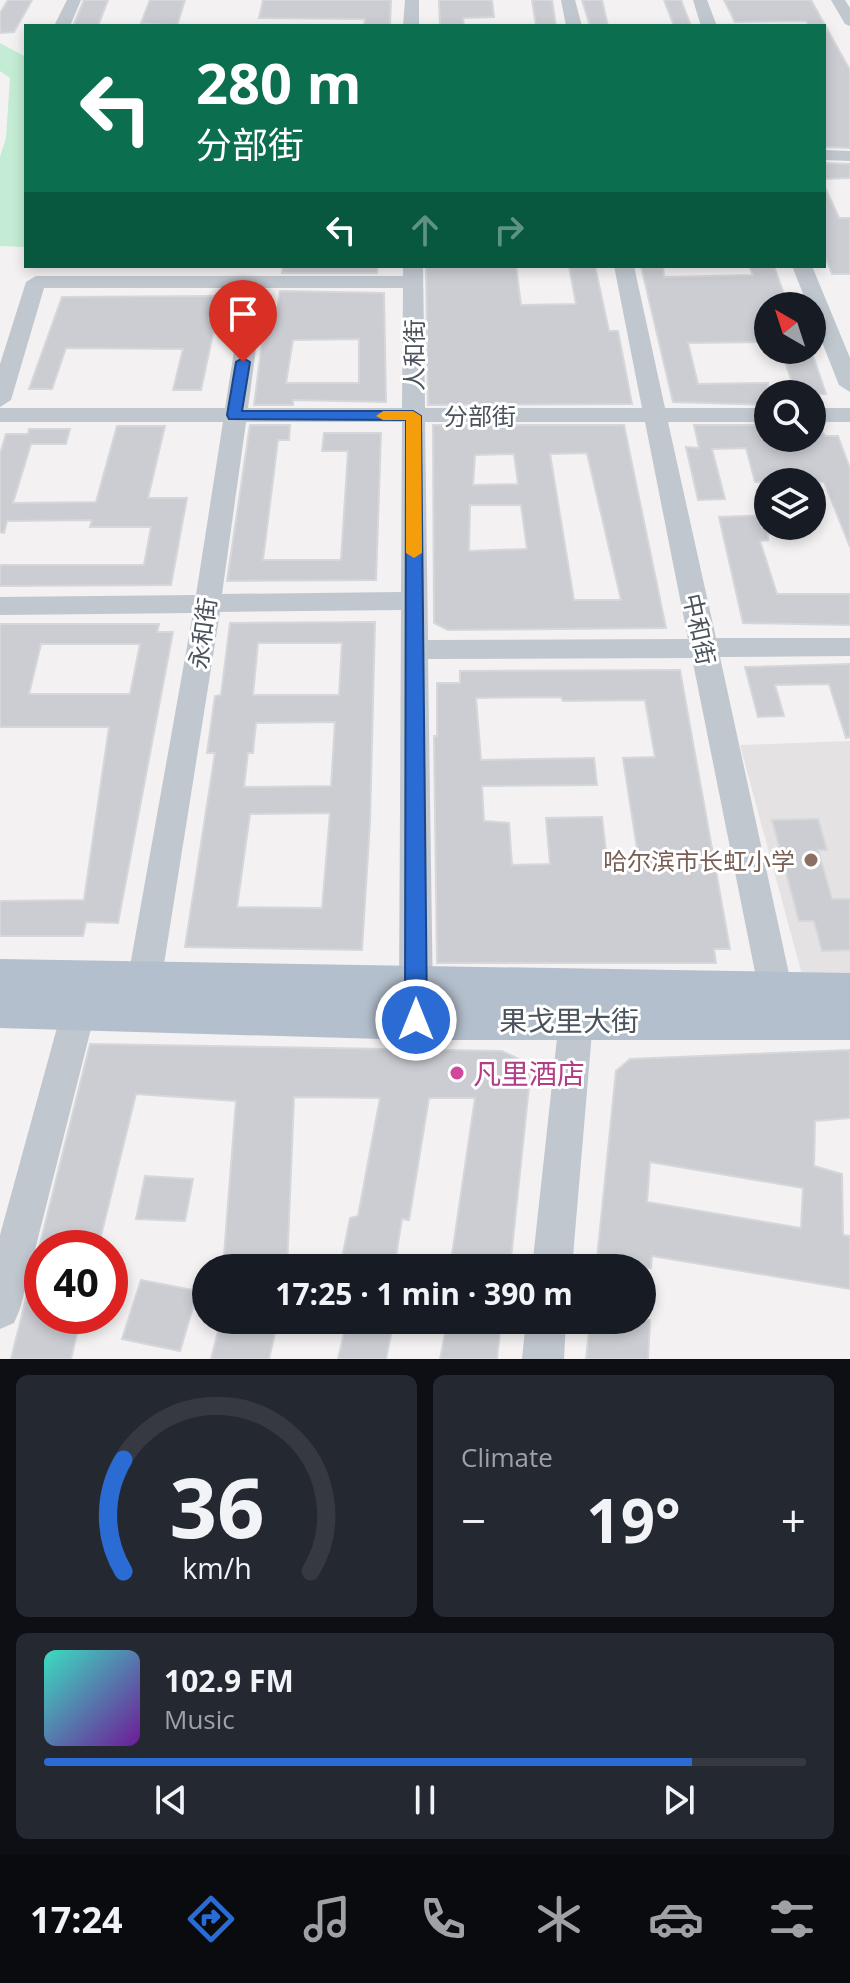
<!DOCTYPE html>
<html lang="en">
<head>
<meta charset="utf-8">
<style>
  body { margin:0; font-family:"Open Sans","Noto Sans SC",sans-serif; background:#242831; color:#f1f3f6; height:100vh; display:flex; flex-direction:column; font-size:30px; white-space:nowrap }
  * { box-sizing:border-box; margin:0 }
  p { font-size:26px; color:#9ea1a6 }
  .icon { flex:none; width:44px; height:44px; fill:none; stroke:currentColor; stroke-width:2; stroke-linecap:round; stroke-linejoin:round }
  .map { position:relative; height:1359px; overflow:hidden }
  .details { display:flex; flex-direction:column; gap:16px; padding:16px; background:#0d0f14; flex:1 }
  .details>* { flex:none }
  .hud { position:absolute; left:24px; top:24px; width:802px; height:244px; border-radius:0px; box-shadow:0 4px 12px #0003; background:#0b6e4f; color:#fff; overflow:hidden }
  .needle { width:52px; rotate:321deg }
  .fabs { position:absolute; left:754px; top:292px; display:grid; gap:16px }
  .fabs a { display:grid; place-items:center; width:72px; height:72px; border-radius:50%; background:#171b24; box-shadow:0 4px 12px #0003; font-size:40px }
  .speed { position:absolute; left:24px; top:1230px; display:flex; gap:16px; font-size:40px; font-weight:700; text-align:center }
  .speed>* { display:grid; place-content:center; width:104px; height:104px; border-radius:50%; background:#171b24; box-shadow:0 4px 12px #0003; line-height:1 }
  .speed .limit { border:12px solid #d22; background:#fff; color:#111 }
  .pin { position:absolute; display:grid; place-items:center; width:68px; height:68px; color:#fff; margin:-82px -34px; border-radius:50% 50% 50% 0; rotate:-45deg; box-shadow:0 0 8px #0007 }
  .pin .icon { rotate:45deg }
  .me { position:absolute; width:88px; margin:-44px; rotate:0deg; stroke-linejoin:round; filter:drop-shadow(0 0 6px #0008) }
  .turn { display:flex; align-items:center; gap:28px; height:168px; padding:0 40px; font-size:36px }
  .turn .icon { width:104px; height:104px; stroke-width:2.5 }
  .turn b { display:block; font-size:56px; line-height:68px }
  .lanes { display:flex; align-items:center; height:76px; padding:0 40px; background:#0003; justify-content:center; gap:40px; direction:ltr }
  .lanes .off { opacity:.35 }
  .big { font-size:60px; font-weight:700; line-height:1.1 }
  .details .card { flex:1; display:flex; flex-direction:column; justify-content:center; gap:12px; min-width:0; padding:0 28px; border-radius:12px; background:#242831 }
  .details .dial { align-items:center; gap:0 }
  .dial svg { height:208px; overflow:visible; fill:none; stroke:#363941; stroke-width:7; stroke-linecap:round; text-anchor:middle }
  .dial text { fill:#f1f3f6; stroke:none }
  .song { display:flex; align-items:center; gap:24px }
  .cover { width:96px; height:96px; border-radius:12px; background:linear-gradient(135deg,hsl(170 70% 55%),hsl(280 70% 35%)) }
  .played { height:8px; border-radius:4px; background:linear-gradient(90deg,#2a6cd3 85%,#363941 85%) }
  .keys { display:flex; justify-content:space-around; direction:ltr }
  .heat { display:flex; justify-content:space-between; align-items:center; font-size:44px; direction:ltr }
  .details .tiles { flex:1; display:grid; gap:16px; grid-template-columns:1fr 1fr }
  .card:last-child { grid-column:span 2 }
  .trip { position:absolute; left:192px; top:1254px; width:464px; height:80px; border-radius:40px; background:#171b24; box-shadow:0 4px 12px #0003; font-weight:700; line-height:80px; text-align:center }
  .menu { display:flex; height:128px; justify-content:space-around; align-items:center; background:#090b0e; color:#9ea1a6 }
  .menu .icon { width:56px; height:56px }
  .menu .active { color:#2a6cd3 }
  .menu b { font-size:36px; color:#f1f3f6 }
  .map>svg:first-child { display:block }
  .education { fill:#e4e2e2 }
  .green { fill:#c4ecd5 }
  .building { fill:#cbcdd3; stroke:#d5d7db; stroke-width:2; fill-rule:evenodd }
  .lines { fill:none; stroke-linecap:round; stroke-linejoin:round }
  .minor { fill:#c0c7ce; fill-rule:evenodd }
  .major { fill:#b3bfcc; fill-rule:evenodd }
  .route { fill:#2a6cd3; stroke:#1b4689; stroke-width:2 }
  .slow { fill:#f59e0b }
  .education-dot { fill:#8d6e63; stroke:#fff; stroke-width:3 }
  .hotel-dot { fill:#d1479c; stroke:#fff; stroke-width:3 }
  .labels { text-anchor:middle; dominant-baseline:central; stroke-width:6; stroke-linejoin:round; paint-order:stroke }
  .street-label { font-size:24px; fill:#4a535c; stroke:#fff }
  .education-label { font-size:24px; fill:#785e54; stroke:#fff; text-anchor:end }
  .near-street-label { font-size:28px; fill:#4a535c; stroke:#fff }
  .near-hotel-label { font-size:28px; fill:#b23c85; stroke:#fff; text-anchor:start }
</style>
</head>
<body>
<div class="map">
<svg width="850" height="1359" viewBox="0 0 850 1359">
  <rect width="100%" height="100%" fill="#f3f1f1"/>
  <path class="education" d="M 850,741 L 850,974 L 802,975 L 740,745 Z"/>
  <path class="green" d="M 0,43 L 26,57 L 26,247 L 0,246 L 0,157 L 6,138 L 10,78 L 0,71 Z"/>
  <path class="building" d="M 8,0 L 32,0 L 14,32 L 0,33 L 0,13 Z
    M 84,0 L 108,0 L 98,26 L 73,26 Z
    M 150,0 L 185,0 L 177,26 L 141,23 Z
    M 263,0 L 391,0 L 390,26 L 364,26 L 365,19 L 259,18 Z
    M 439,0 L 492,0 L 494,17 L 463,18 L 464,26 L 440,26 Z
    M 532,0 L 552,0 L 556,26 L 536,26 Z
    M 582,0 L 602,0 L 608,26 L 590,26 Z
    M 664,0 L 681,0 L 691,26 L 674,26 Z
    M 724,0 L 811,0 L 850,70 L 850,148 L 824,147 L 824,26 L 809,26 L 806,21 L 735,22 Z
    M 824,163 L 850,164 L 850,178 L 824,179 Z
    M 824,185 L 839,218 L 850,218 L 850,274 L 832,274 L 824,254 Z
    M 283,266 L 378,266 L 377,273 L 282,273 Z
    M 426,266 L 516,266 L 521,305 L 576,304 L 569,266 L 595,266 L 609,331 L 618,331 L 632,404 L 428,405 Z
    M 641,266 L 663,266 L 664,277 L 753,275 L 749,266 L 774,266 L 788,306 L 768,306 L 768,342 L 688,343 L 698,384 L 768,383 L 768,405 L 673,402 Z
    M 280,291 L 384,293 L 386,402 L 293,400 L 293,405 L 254,405 L 266,312 L 277,312 ZM 359,339 L 359,383 L 286,383 L 293,340 Z
    M 214,296 L 209,320 L 216,320 L 201,390 L 173,390 L 183,349 L 66,348 L 52,389 L 29,389 L 62,297 Z
    M 781,350 L 811,350 L 826,394 L 796,394 Z
    M 250,425 L 290,425 L 289,440 L 278,440 L 263,560 L 341,560 L 348,451 L 322,451 L 324,433 L 381,433 L 376,580 L 227,581 Z
    M 433,425 L 624,425 L 666,628 L 448,630 L 434,623 ZM 587,453 L 621,600 L 574,600 L 550,454 ZM 514,454 L 518,484 L 473,485 L 475,455 ZM 470,505 L 521,505 L 527,549 L 469,551 Z
    M 694,425 L 768,425 L 768,438 L 812,438 L 812,425 L 819,425 L 825,436 L 838,436 L 850,469 L 850,547 L 824,482 L 755,482 L 746,448 L 712,449 L 725,499 L 698,500 L 686,447 L 699,448 Z
    M 117,426 L 165,426 L 148,498 L 187,498 L 171,585 L 0,586 L 0,565 L 144,565 L 151,527 L 90,527 L 92,520 L 7,521 L 4,533 L 0,532 L 0,454 L 6,434 L 28,434 L 29,429 L 70,429 L 66,444 L 31,444 L 13,503 L 96,502 Z
    M 768,515 L 768,540 L 760,541 L 777,594 L 850,594 L 850,625 L 743,623 L 719,517 Z
    M 375,622 L 370,822 L 362,950 L 185,947 L 215,753 L 207,753 L 215,696 L 221,695 L 230,623 ZM 258,643 L 342,643 L 339,695 L 253,695 ZM 335,722 L 331,786 L 244,787 L 248,753 L 253,753 L 256,723 ZM 330,813 L 322,908 L 237,907 L 250,814 Z
    M 0,624 L 159,624 L 157,632 L 173,632 L 118,923 L 86,922 L 83,936 L 0,936 L 0,901 L 84,900 L 109,727 L 0,727 ZM 41,644 L 140,644 L 130,694 L 29,694 Z
    M 850,664 L 850,737 L 846,738 L 829,684 L 775,685 L 784,716 L 758,717 L 745,667 Z
    M 680,670 L 730,949 L 714,949 L 716,963 L 437,963 L 434,736 L 437,736 L 437,683 L 460,683 L 460,671 ZM 561,697 L 563,701 L 645,700 L 655,757 L 623,758 L 640,868 L 608,869 L 602,817 L 546,818 L 550,864 L 512,865 L 509,823 L 484,821 L 482,786 L 597,785 L 594,758 L 481,760 L 476,698 Z
    M 818,819 L 827,850 L 818,850 L 832,899 L 850,899 L 850,950 L 822,951 L 814,921 L 799,921 L 772,820 Z
    M 90,1044 L 502,1051 L 519,1059 L 530,1077 L 510,1268 L 450,1268 L 475,1098 L 429,1098 L 409,1220 L 402,1219 L 394,1268 L 340,1268 L 350,1218 L 358,1216 L 380,1098 L 294,1097 L 287,1268 L 223,1268 L 236,1101 L 136,1094 L 98,1248 L 39,1248 Z
    M 850,1050 L 850,1118 L 815,1121 L 814,1166 L 842,1174 L 843,1235 L 850,1236 L 850,1289 L 652,1256 L 651,1268 L 596,1268 L 616,1071 L 630,1059 ZM 650,1162 L 803,1188 L 801,1228 L 647,1202 Z
    M 145,1176 L 193,1179 L 185,1221 L 136,1219 Z
    M 36,1258 L 42,1259 L 42,1316 L 81,1316 L 71,1359 L 11,1359 Z
    M 141,1280 L 198,1291 L 180,1351 L 122,1339 Z
    M 221,1320 L 278,1320 L 269,1359 L 211,1359 Z
    M 347,1320 L 394,1320 L 386,1359 L 338,1359 Z
    M 590,1320 L 650,1320 L 648,1359 L 586,1359 Z
    M 447,1323 L 500,1332 L 497,1359 L 440,1359 Z"/>
  <g class="lines">
    <path class="minor" d="M 67,0 L 81,0 L 70,26 L 54,26 Z
      M 405,0 L 419,0 L 419,26 L 403,26 Z
      M 561,0 L 575,0 L 582,26 L 566,26 Z
      M 693,0 L 707,0 L 717,26 L 701,26 Z
      M 831,0 L 845,0 L 850,8 L 850,26 L 845,24 Z
      M 824,150 L 850,151 L 850,161 L 824,160 Z
      M 403,266 L 423,266 L 425,408 L 642,408 L 614,266 L 634,266 L 665,408 L 768,408 L 768,422 L 668,422 L 716,638 L 850,638 L 850,656 L 720,657 L 793,992 L 788,1002 L 776,1007 L 764,1002 L 759,992 L 692,658 L 428,659 L 433,1003 L 428,1014 L 416,1018 L 404,1014 L 399,1003 L 401,610 L 220,612 L 161,983 L 156,993 L 144,998 L 132,993 L 127,983 L 193,613 L 0,615 L 0,597 L 196,595 L 223,422 L 0,422 L 0,408 L 225,408 L 244,288 L 44,288 L 11,400 L 0,407 L 0,364 L 26,282 L 36,276 L 403,276 ZM 264,288 L 403,288 L 402,408 L 248,408 ZM 246,422 L 402,422 L 401,592 L 222,594 ZM 425,422 L 645,422 L 688,639 L 428,640 Z
      M 792,266 L 812,266 L 850,358 L 850,392 L 839,385 L 812,317 L 812,306 L 808,306 Z
      M 812,408 L 850,408 L 850,422 L 812,422 Z
      M 575,987 L 587,991 L 592,1002 L 593,1020 L 572,1268 L 532,1268 L 559,1020 L 558,1002 L 563,991 Z
      M 78,998 L 90,1002 L 95,1013 L 20,1309 L 14,1323 L 0,1329 L 0,1235 L 61,1013 L 66,1002 Z
      M 526,1320 L 566,1320 L 564,1359 L 522,1359 Z"/>
    <path class="major" d="M 0,959 L 850,973 L 850,1040 L 416,1040 L 0,1028 Z"/>
  </g>
  <path class="route" d="M 243,358 L 250,362 L 242,411 L 413,411 L 421,416 L 427,1020 L 424,1027 L 416,1030 L 408,1027 L 405,1020 L 406,420 L 229,419 L 227,415 L 236,362 Z"/>
  <path class="slow" d="M 413,411 L 421,416 L 422,553 L 414,558 L 406,553 L 406,420 L 383,420 L 376,416 L 383,411 Z"/>
  <circle class="education-dot" cx="811" cy="860" r="8"/>
  <circle class="hotel-dot" cx="457" cy="1073" r="8"/>
  <g class="labels">
    <g class="street-label">
      <text transform="translate(413 355) rotate(-90)">人和街</text>
      <text x="480" y="415">分部街</text>
      <text transform="translate(700 629) rotate(78)">中和街</text>
      <text transform="translate(202 633) rotate(-82)">永和街</text>
    </g>
    <g class="education-label">
      <text x="795" y="860">哈尔滨市长虹小学</text>
    </g>
    <g class="near-street-label">
      <text x="569" y="1020">果戈里大街</text>
    </g>
    <g class="near-hotel-label">
      <text x="473" y="1073">凡里酒店</text>
    </g>
  </g>
</svg>
<div class="fabs">
<a><svg class="needle" viewBox="-14 -14 28 28"><path d="M0-13l5 13h-10z" fill="#e53935"/><path d="M0 13l5-13h-10z" fill="#9ea1a6"/></svg></a>
<a><svg class="icon" aria-label="search" viewBox="0 0 24 24"><circle cx="10" cy="10" r="6"/><path d="M15 15l6 6"/></svg></a>
<a><svg class="icon" aria-label="layers" viewBox="0 0 24 24"><path d="M12 4l9 5-9 5-9-5zM3 14l9 5 9-5"/></svg></a>
</div>
<div class="speed"><div class="limit">40</div></div>
<div class="pin" style="left:243px;top:362px;background:#d93025"><svg class="icon" aria-label="arrive" viewBox="0 0 24 24"><path d="M6 21V4h12l-3 4 3 4H6"/></svg></div>
<svg class="me" style="left:416px;top:1020px" viewBox="-20 -20 40 40"><circle r="17" fill="#2a6cd3" stroke="#fff" stroke-width="3"/><path d="M0-11L8 9 0 5-8 9z" fill="#fff"/></svg>
<div class="trip">17:25 · 1 min · 390 m</div>
<div class="hud">
<div class="turn"><svg class="icon" aria-label="left" viewBox="0 0 24 24"><path d="M17 20v-9H6M10 6l-5 5 5 5"/></svg><div><b>280 m</b>分部街</div></div>
<div class="lanes"><svg class="icon" aria-label="left" viewBox="0 0 24 24"><path d="M17 20v-9H6M10 6l-5 5 5 5"/></svg><svg class="icon off" aria-label="ahead" viewBox="0 0 24 24"><path d="M12 20V5M6 11l6-6 6 6"/></svg><svg class="icon off" aria-label="right" viewBox="0 0 24 24"><path d="M7 20v-9h11M14 6l5 5-5 5"/></svg></div>
</div>
</div>
<section class="details">
<div class="tiles">
<div class="card dial"><svg viewBox="0 0 100 80">
<path d="M14 69A42 42 0 1 1 86 69"/>
<path d="M14 69A42 42 0 0 1 14 26" stroke="#2a6cd3"/>
<text x="50" y="56" font-size="32" font-weight="700">36</text>
<text x="50" y="72" font-size="11">km/h</text>
</svg></div>
<div class="card"><p>Climate</p>
<div class="heat"><a>−</a><b class="big">19°</b><a>+</a></div>
</div>
<div class="card">
<div class="song"><i class="cover"></i><div><b>102.9 FM</b><p>Music</p></div></div>
<div class="played"></div>
<div class="keys"><svg class="icon" aria-label="previous" viewBox="0 0 24 24"><path d="M18 5L8 12l10 7zM5 5v14"/></svg><svg class="icon" aria-label="pause" viewBox="0 0 24 24"><path d="M8 5v14M16 5v14"/></svg><svg class="icon" aria-label="next" viewBox="0 0 24 24"><path d="M6 5l10 7-10 7zM19 5v14"/></svg></div>
</div>
</div>
</section>
<nav class="menu">
<b>17:24</b>
<svg class="icon active" aria-label="directions" viewBox="0 0 24 24"><path d="M12 3l9 9-9 9-9-9zM9 14v-3h6M13 9l2 2-2 2"/></svg>
<svg class="icon" aria-label="music" viewBox="0 0 24 24"><path d="M9 18V5l10-2v13"/><circle cx="6" cy="18" r="3"/><circle cx="16" cy="16" r="3"/></svg>
<svg class="icon" aria-label="phone" viewBox="0 0 24 24"><path d="M5 4h4l2 5-3 2q2 4 5 5l2-3 5 2v4C11 20 4 13 5 4z"/></svg>
<svg class="icon" aria-label="climate" viewBox="0 0 24 24"><path d="M12 3v18M4 7l16 10M4 17L20 7"/></svg>
<svg class="icon" aria-label="car" viewBox="0 0 24 24"><path d="M5 17H2v-5l4-1 3-4h7l3 4 3 1v5h-3M9 17h6M6 11h13"/><circle cx="7" cy="17" r="2"/><circle cx="17" cy="17" r="2"/></svg>
<svg class="icon" aria-label="filters" viewBox="0 0 24 24"><path d="M4 7h16M4 17h16"/><circle cx="9" cy="7" r="2"/><circle cx="15" cy="17" r="2"/></svg>
</nav>
</body>
</html>
